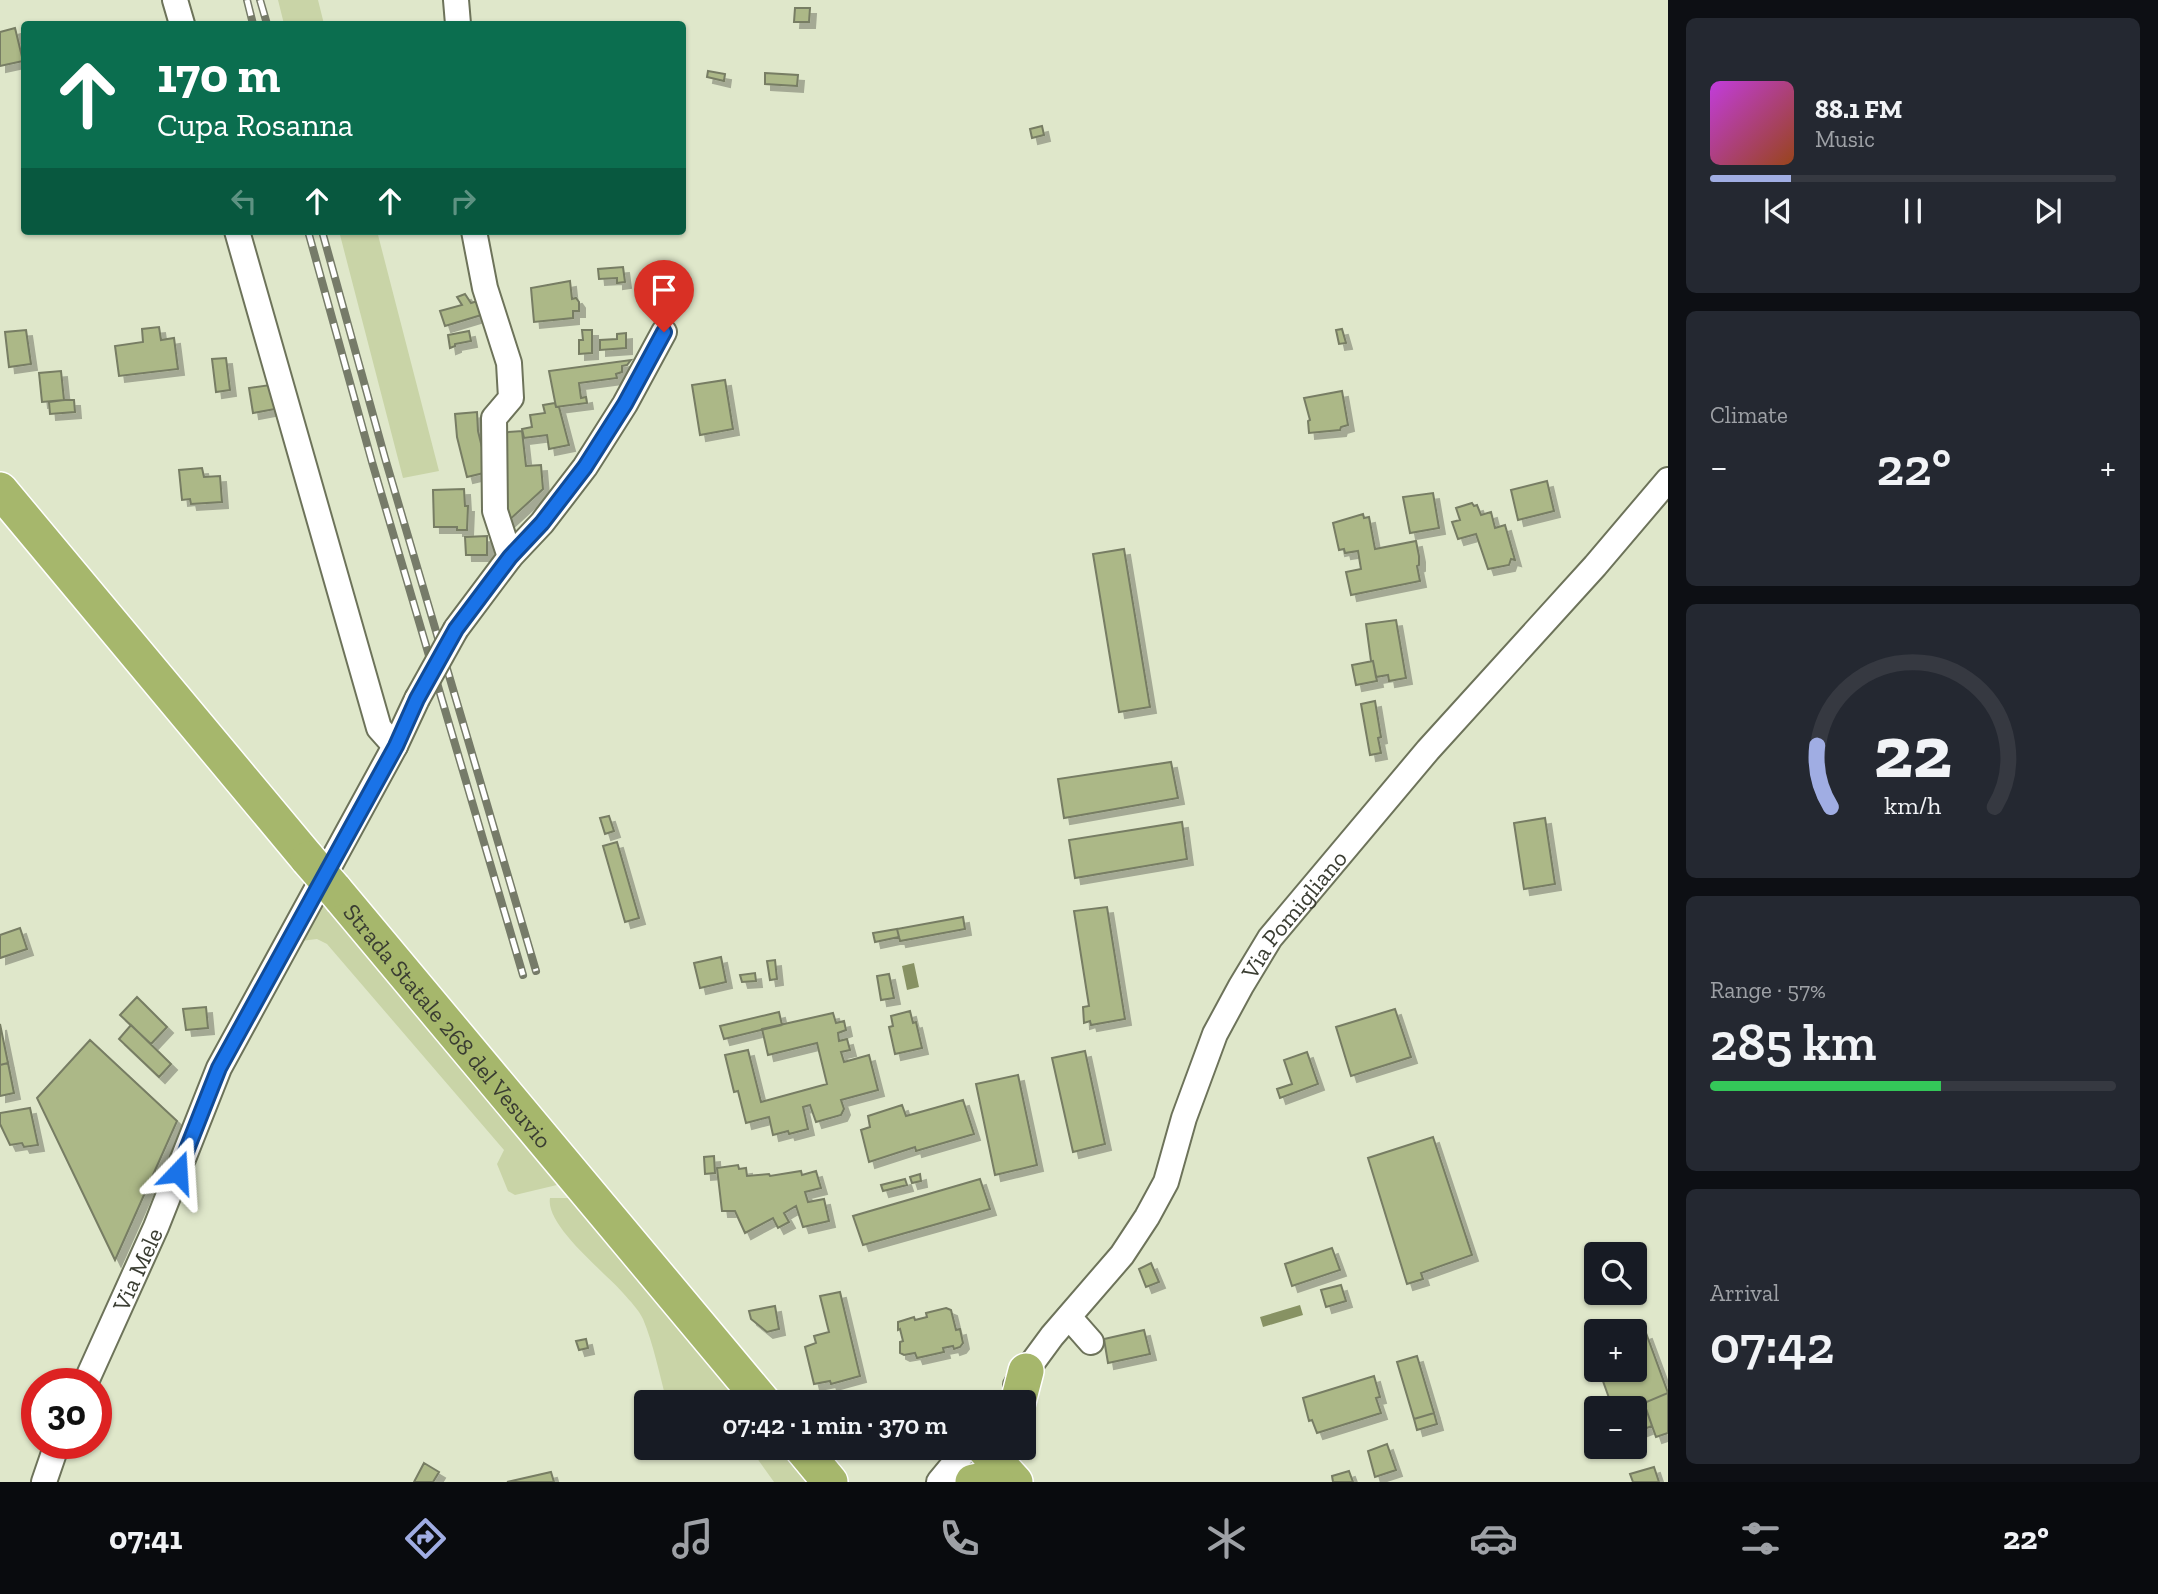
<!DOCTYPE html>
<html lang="en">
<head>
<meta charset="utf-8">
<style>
  body { margin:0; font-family:"Zilla Slab",serif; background:#242831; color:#f1f3f6; height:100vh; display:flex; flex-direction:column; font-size:26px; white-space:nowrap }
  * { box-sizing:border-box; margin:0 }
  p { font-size:23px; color:#9ea1a6 }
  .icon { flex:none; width:38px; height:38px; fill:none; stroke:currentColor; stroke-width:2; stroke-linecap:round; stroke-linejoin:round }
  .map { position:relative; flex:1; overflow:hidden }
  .sheet { display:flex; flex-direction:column; gap:18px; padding:18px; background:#0d0f14; width:490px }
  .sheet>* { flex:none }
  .guide { position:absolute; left:21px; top:21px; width:665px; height:214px; border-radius:7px; box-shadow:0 2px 5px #0004; background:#0b6e4f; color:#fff; overflow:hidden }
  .controls { position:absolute; left:1584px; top:1242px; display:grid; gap:14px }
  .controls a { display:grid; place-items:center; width:63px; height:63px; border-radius:7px; background:#171b24; box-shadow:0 2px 5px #0004; font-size:35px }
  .speed { position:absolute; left:21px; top:1368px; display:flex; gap:14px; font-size:35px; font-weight:700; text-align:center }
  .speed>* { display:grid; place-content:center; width:91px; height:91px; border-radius:50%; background:#171b24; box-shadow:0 2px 5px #0004; line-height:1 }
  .speed .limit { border:10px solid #d22; background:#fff; color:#111 }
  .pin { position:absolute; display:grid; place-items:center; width:60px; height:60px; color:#fff; margin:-72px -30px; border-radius:50% 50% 50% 0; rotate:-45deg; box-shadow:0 0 7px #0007 }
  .pin .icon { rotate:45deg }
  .me { position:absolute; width:77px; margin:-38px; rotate:20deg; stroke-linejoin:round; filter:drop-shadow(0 0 5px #0008) }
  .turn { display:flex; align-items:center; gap:24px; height:147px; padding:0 21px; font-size:32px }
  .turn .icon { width:91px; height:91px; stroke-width:2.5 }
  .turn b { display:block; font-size:49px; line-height:60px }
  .lanes { display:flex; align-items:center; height:66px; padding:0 21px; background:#0003; justify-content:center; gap:35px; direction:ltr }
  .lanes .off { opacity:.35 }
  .big { font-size:52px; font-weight:600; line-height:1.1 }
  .sheet .card { flex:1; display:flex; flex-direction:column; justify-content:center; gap:10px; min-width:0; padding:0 24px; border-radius:10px; background:#242831 }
  .sheet .dial { align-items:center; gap:0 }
  .dial svg { height:182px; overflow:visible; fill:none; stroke:#363941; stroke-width:7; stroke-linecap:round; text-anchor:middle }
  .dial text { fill:#f1f3f6; stroke:none }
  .song { display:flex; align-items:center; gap:21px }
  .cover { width:84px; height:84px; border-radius:10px; background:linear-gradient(135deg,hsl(290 70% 55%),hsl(20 70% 35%)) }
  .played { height:7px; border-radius:4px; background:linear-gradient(90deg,#a0ade3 20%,#363941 20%) }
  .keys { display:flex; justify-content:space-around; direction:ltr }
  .heat { display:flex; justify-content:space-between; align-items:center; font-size:38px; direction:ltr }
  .charge { height:10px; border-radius:5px; background:linear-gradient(90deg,#34c759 57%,#363941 0) }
  .trip { position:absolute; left:634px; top:1390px; width:402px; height:70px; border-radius:7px; background:#171b24; box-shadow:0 2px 5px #0004; font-weight:600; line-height:70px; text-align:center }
  .menu { display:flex; height:112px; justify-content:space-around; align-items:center; background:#090b0e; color:#9ea1a6 }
  .menu .icon { width:49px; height:49px }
  .menu .current { color:#a0ade3 }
  .menu b { font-size:32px; color:#f1f3f6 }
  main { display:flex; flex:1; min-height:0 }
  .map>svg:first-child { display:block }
  .green { fill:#c9d4a7 }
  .water { fill:#879263 }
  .building { fill:#acb887; stroke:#777d64; stroke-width:2; filter:url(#shadow) }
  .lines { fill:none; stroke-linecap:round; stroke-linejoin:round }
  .minor-casing { stroke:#6d735a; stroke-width:28 }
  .highway-casing { stroke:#fff; stroke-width:38 }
  .minor { stroke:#fff; stroke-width:24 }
  .highway { stroke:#a6b76c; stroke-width:35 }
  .rail-casing { stroke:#767b69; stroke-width:8 }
  .rail { stroke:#fff; stroke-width:5; stroke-dasharray:16; stroke-linecap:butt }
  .minor-bridge-casing { stroke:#6d735a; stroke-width:28; stroke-linecap:butt }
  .highway-bridge-casing { stroke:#fff; stroke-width:38; stroke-linecap:butt }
  .minor-bridge { stroke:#fff; stroke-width:24 }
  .highway-bridge { stroke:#a6b76c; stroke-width:35 }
  .route-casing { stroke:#114b97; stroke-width:18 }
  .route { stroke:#1a73e8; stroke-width:12 }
  .labels { text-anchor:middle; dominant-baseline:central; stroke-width:5; stroke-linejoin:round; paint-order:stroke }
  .street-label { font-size:24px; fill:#3a3d32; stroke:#fff }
</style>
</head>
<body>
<main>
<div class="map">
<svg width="1668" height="1482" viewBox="0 0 1668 1482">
  <defs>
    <filter id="shadow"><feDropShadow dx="6" dy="6" stdDeviation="0" flood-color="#0004"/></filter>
  </defs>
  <rect width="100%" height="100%" fill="#dfe7ca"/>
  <path class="green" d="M 278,0 L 318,0 L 324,24 L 284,24 Z
    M 339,231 L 377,231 L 439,471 L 403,478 Z
    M 317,896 L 328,912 L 333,911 L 561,1184 L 515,1195 L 508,1191 L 497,1164 L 504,1150 L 327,944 L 317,939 L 301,941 Z
    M 550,1198 L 573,1198 L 742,1402 L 667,1402 C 660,1377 653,1342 643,1319 C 639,1310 630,1301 623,1293 C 606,1273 545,1226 550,1198 Z
    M 749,1447 L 780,1447 L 809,1482 L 774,1482 Z"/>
  <path class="water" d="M 914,963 L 919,987 L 907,990 L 902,966 Z
    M 1300,1305 L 1303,1315 L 1263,1327 L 1260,1317 Z"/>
  <path class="building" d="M 795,8 L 810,8 L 809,22 L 794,22 Z
    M 15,28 L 23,61 L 0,66 L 0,32 Z
    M 708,71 L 725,74 L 724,81 L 707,77 Z
    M 765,73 L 798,75 L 797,86 L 765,84 Z
    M 1042,126 L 1044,135 L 1032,138 L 1030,129 Z
    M 623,267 L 625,282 L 617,283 L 617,278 L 599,279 L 598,269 Z
    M 570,281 L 572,299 L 576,298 L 579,302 L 579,311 L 573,311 L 573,318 L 534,322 L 531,288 Z
    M 465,294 L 471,303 L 484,299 L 488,313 L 445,326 L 440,311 L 462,305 L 457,297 Z
    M 159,327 L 161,340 L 174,338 L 178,369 L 119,376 L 115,346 L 143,342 L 142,329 Z
    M 1342,329 L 1346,343 L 1339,344 L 1336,330 Z
    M 26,330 L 31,364 L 9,367 L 5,332 Z
    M 582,330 L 592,330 L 592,353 L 579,354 L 579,340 L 583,340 Z
    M 469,331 L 471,341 L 455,344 L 455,346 L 450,348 L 448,335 Z
    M 626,333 L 626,348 L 600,350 L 600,340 L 617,339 L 617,334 Z
    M 226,358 L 230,390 L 216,392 L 212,359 Z
    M 631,360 L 627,365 L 622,366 L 622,372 L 616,374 L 617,378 L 579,383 L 581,398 L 586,397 L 587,403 L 556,407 L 549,371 Z
    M 61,371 L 64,400 L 42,402 L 39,373 Z
    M 725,380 L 733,429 L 700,435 L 692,385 Z
    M 270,385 L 275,409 L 253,413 L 249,388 Z
    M 1342,391 L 1348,425 L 1341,427 L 1340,430 L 1309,433 L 1308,421 L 1310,420 L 1304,398 Z
    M 64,400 L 74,400 L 75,412 L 50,414 L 49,402 Z
    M 555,403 L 556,407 L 559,407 L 569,445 L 549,449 L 547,435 L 524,438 L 522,429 L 532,427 L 530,415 L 545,413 L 543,405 Z
    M 477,412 L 478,431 L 488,472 L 467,477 L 457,437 L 455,414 Z
    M 522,431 L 526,466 L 541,465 L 543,489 L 506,523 L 495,433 Z
    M 202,468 L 204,477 L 220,476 L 222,502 L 191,504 L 190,499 L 182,500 L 179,470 Z
    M 1547,481 L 1554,511 L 1518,520 L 1511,490 Z
    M 464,489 L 465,506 L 468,506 L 467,530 L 457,530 L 457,527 L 434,527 L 433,490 Z
    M 1433,493 L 1439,528 L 1410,533 L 1403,497 Z
    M 1472,503 L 1474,506 L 1477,505 L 1481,515 L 1491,512 L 1495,528 L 1505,525 L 1515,560 L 1511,559 L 1509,565 L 1488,569 L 1476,534 L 1458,539 L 1452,522 L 1460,520 L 1456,508 Z
    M 1363,514 L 1364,518 L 1369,517 L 1375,549 L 1416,541 L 1419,556 L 1419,565 L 1417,566 L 1420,581 L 1351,595 L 1346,572 L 1361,569 L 1358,551 L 1345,553 L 1344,549 L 1339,550 L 1333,523 Z
    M 487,536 L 487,555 L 466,555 L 465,537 Z
    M 1124,549 L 1150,707 L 1119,712 L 1093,554 Z
    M 1396,620 L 1406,678 L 1389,681 L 1388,675 L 1376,677 L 1373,661 L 1371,661 L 1366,624 Z
    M 1373,661 L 1377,681 L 1356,685 L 1352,665 Z
    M 1375,701 L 1381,737 L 1378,738 L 1381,753 L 1370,755 L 1361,704 Z
    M 1171,762 L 1178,798 L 1064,818 L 1058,779 Z
    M 609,816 L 614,831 L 605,834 L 600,818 Z
    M 1545,818 L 1555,884 L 1524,889 L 1514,823 Z
    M 1182,822 L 1187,859 L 1075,878 L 1069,840 Z
    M 617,842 L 639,918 L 625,922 L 603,846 Z
    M 1107,907 L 1125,1019 L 1091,1025 L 1090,1021 L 1084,1023 L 1083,1007 L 1089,1006 L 1074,911 Z
    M 963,917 L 965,929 L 900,941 L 897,929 Z
    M 20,928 L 27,949 L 0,958 L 0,935 Z
    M 897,929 L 899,937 L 875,942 L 873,933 Z
    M 721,957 L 726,982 L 700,988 L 694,963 Z
    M 775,960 L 777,979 L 770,980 L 767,961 Z
    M 755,973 L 756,981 L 742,982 L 740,975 Z
    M 889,974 L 894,998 L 881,1000 L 877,976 Z
    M 137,997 L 167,1027 L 151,1044 L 120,1015 Z
    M 206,1007 L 208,1028 L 186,1030 L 183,1009 Z
    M 1395,1009 L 1411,1057 L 1351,1076 L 1336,1027 Z
    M 910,1011 L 913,1023 L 916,1022 L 922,1048 L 895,1054 L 889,1027 L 893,1026 L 891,1016 Z
    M 779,1012 L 782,1025 L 724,1039 L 720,1026 Z
    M 833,1013 L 836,1023 L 844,1021 L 846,1030 L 838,1033 L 839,1041 L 847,1039 L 850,1050 L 841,1052 L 844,1062 L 869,1055 L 878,1090 L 841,1100 L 844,1109 L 841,1115 L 816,1122 L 810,1105 L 803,1107 L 808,1129 L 789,1134 L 788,1131 L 773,1135 L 769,1117 L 746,1123 L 738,1091 L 734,1092 L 725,1055 L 748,1050 L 761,1102 L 827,1084 L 817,1043 L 768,1055 L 762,1029 Z
    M 0,1024 L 8,1063 L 0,1065 Z
    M 131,1025 L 171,1064 L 159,1077 L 119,1039 Z
    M 90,1040 L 177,1121 L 115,1260 L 37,1098 Z
    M 1085,1051 L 1105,1144 L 1073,1152 L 1052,1058 Z
    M 1307,1052 L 1318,1084 L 1280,1098 L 1277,1089 L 1292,1084 L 1284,1060 Z
    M 8,1063 L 14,1093 L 0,1096 L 0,1065 Z
    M 1018,1075 L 1037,1165 L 995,1175 L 976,1084 Z
    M 963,1100 L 974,1134 L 916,1151 L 915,1147 L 869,1162 L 861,1130 L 870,1127 L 868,1116 L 902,1105 L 906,1116 Z
    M 30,1108 L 38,1145 L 24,1147 L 22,1143 L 10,1145 L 0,1124 L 0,1113 Z
    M 1433,1137 L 1472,1255 L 1421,1273 L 1423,1279 L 1407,1284 L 1368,1158 Z
    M 714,1156 L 715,1173 L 705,1174 L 704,1157 Z
    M 738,1165 L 739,1169 L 746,1168 L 747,1176 L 769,1174 L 770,1176 L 801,1171 L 802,1175 L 816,1171 L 821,1188 L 805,1192 L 808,1202 L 824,1199 L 829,1221 L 803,1227 L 796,1206 L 784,1213 L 789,1222 L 778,1228 L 773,1218 L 745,1233 L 735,1211 L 722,1211 L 717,1168 Z
    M 920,1174 L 921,1181 L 912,1183 L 910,1177 Z
    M 905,1179 L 907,1185 L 883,1191 L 881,1185 Z
    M 980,1179 L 990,1209 L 863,1245 L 853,1216 Z
    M 1332,1248 L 1340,1270 L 1292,1286 L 1285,1264 Z
    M 1151,1263 L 1159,1282 L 1146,1287 L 1139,1269 Z
    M 1341,1285 L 1346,1301 L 1326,1307 L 1321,1290 Z
    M 840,1292 L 860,1376 L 831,1384 L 830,1381 L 814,1384 L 805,1347 L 816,1343 L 814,1336 L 829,1332 L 820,1296 Z
    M 775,1306 L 779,1329 L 767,1332 L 751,1319 L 749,1311 Z
    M 946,1308 L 951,1310 L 956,1330 L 960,1329 L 963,1343 L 960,1347 L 954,1349 L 953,1346 L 943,1348 L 944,1352 L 917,1358 L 915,1353 L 904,1355 L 900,1353 L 900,1342 L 903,1341 L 900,1329 L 898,1330 L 898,1322 L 914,1317 L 915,1320 L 927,1317 L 926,1313 Z
    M 1144,1330 L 1150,1354 L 1108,1363 L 1104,1339 Z
    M 1646,1333 L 1668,1393 L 1644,1403 L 1652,1426 L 1634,1433 L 1634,1409 L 1613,1409 L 1599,1370 L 1634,1370 L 1634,1337 Z
    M 586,1339 L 588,1348 L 579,1350 L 576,1341 Z
    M 1417,1356 L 1434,1413 L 1414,1419 L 1397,1362 Z
    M 1374,1376 L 1380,1397 L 1376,1398 L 1381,1413 L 1317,1433 L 1312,1420 L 1309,1421 L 1303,1398 Z
    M 1668,1393 L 1668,1433 L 1656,1437 L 1644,1403 Z
    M 1434,1413 L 1437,1424 L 1417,1430 L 1414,1419 Z
    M 1387,1444 L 1396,1470 L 1375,1477 L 1368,1451 Z
    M 424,1463 L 439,1472 L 433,1482 L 414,1482 Z
    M 1654,1467 L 1659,1482 L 1633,1482 L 1630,1474 Z
    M 1349,1471 L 1353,1482 L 1333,1482 L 1332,1476 Z
    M 551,1472 L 554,1482 L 507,1482 Z"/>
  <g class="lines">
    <g class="minor-casing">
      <g id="minor">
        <path d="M 175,0 L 182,24"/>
        <path d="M 456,0 L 458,24"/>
        <path d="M 237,231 L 379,728 L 395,746"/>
        <path d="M 474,231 L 485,288 L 509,363 L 511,398 L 494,418 L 495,511 L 510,557"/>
        <path d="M 456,629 L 510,557 L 542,523 L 585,467 L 625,404 L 664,332"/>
        <path d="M 1069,1317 L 1091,1342"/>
        <path id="s1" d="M 85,1384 L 156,1227 L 219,1068 L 395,746 L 417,699"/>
        <path id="s2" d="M 1016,1385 L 1052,1336 L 1122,1255 L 1147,1217 L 1166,1182 L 1184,1118 L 1215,1034 L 1241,986 L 1270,938 L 1428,750 L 1595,566 L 1668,480"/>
        <path d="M 44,1482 L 57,1444"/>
        <path d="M 939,1482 L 968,1447"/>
      </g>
    </g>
    <g class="highway-casing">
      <g id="highway">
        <path d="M 0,490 L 308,859"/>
        <path id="s3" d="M 334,889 L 763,1402"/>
        <path d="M 1018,1402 L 1026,1371"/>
        <path d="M 801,1447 L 830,1482"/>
        <path d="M 983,1447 L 1015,1482"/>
        <path d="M 973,1482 L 987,1479 L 996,1482"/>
      </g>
    </g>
    <use href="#minor" class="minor"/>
    <use href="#highway" class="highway"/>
    <g class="rail-casing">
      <path id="rail" d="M 247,0 L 253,24
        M 260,0 L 267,24
        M 308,231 L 372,462 L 523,975
        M 322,231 L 385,458 L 536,971"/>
    </g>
    <use href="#rail" class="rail"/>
    <g class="minor-bridge-casing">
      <path id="minor-bridge" d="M 417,699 L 456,629"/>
    </g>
    <g class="highway-bridge-casing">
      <path id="highway-bridge" d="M 308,859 L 334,889"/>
    </g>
    <use href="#minor-bridge" class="minor-bridge"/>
    <use href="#highway-bridge" class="highway-bridge"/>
  </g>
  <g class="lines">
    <g class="route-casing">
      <path id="route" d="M 178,1172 L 219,1068 L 396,746 L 417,699 L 456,629 L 510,557 L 542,523 L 585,467 L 625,404 L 664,332"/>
    </g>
    <use href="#route" class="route"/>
  </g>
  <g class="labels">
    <g class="street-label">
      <text stroke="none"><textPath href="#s2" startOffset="553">Via Pomigliano</textPath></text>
      <text stroke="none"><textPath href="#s3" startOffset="178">Strada Statale 268 del Vesuvio</textPath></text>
      <text stroke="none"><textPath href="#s1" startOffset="126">Via Mele</textPath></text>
    </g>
  </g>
</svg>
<div class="controls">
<a><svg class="icon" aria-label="search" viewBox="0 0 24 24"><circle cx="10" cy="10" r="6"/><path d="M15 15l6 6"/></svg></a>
<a>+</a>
<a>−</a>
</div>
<div class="speed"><div class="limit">30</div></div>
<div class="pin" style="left:664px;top:332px;background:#d93025"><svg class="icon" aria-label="arrive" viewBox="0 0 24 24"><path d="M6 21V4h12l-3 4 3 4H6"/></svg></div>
<svg class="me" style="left:178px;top:1172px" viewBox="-20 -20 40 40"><path d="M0-17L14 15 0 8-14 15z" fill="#1a73e8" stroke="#fff" stroke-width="4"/></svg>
<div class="trip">07:42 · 1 min · 370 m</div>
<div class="guide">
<div class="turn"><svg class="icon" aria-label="ahead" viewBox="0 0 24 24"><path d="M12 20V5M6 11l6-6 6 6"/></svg><div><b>170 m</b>Cupa Rosanna</div></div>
<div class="lanes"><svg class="icon off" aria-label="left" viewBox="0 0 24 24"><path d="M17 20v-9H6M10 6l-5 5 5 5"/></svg><svg class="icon" aria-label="ahead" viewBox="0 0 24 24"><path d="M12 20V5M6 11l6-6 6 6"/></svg><svg class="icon" aria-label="ahead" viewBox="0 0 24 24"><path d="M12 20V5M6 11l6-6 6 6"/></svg><svg class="icon off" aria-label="right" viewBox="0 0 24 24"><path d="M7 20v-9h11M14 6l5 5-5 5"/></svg></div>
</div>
</div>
<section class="sheet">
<div class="card">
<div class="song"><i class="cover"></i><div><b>88.1 FM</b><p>Music</p></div></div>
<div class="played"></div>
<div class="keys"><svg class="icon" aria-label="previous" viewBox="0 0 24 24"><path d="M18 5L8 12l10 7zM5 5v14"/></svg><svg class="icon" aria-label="pause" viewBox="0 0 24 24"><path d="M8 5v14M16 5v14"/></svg><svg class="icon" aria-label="next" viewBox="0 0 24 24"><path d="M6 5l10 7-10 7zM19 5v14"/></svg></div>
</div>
<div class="card"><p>Climate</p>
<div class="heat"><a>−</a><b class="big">22°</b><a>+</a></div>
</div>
<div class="card dial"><svg viewBox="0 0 100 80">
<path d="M14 69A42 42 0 1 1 86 69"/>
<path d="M14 69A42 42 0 0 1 8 42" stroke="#a0ade3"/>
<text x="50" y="56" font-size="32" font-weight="700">22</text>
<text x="50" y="72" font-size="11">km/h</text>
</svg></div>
<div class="card"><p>Range · 57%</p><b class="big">285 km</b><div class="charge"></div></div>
<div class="card"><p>Arrival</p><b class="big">07:42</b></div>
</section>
</main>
<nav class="menu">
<b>07:41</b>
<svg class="icon current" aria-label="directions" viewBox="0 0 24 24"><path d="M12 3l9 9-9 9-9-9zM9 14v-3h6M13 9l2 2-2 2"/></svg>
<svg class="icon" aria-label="music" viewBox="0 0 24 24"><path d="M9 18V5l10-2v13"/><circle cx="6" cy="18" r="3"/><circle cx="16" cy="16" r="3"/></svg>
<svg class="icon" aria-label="phone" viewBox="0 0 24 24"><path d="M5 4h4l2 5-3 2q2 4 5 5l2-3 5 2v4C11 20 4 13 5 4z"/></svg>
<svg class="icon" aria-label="climate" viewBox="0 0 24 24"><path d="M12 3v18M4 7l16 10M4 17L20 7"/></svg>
<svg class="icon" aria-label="car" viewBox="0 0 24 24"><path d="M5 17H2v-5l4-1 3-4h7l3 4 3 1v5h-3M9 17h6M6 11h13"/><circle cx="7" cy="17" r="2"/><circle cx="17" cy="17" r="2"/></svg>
<svg class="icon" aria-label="filters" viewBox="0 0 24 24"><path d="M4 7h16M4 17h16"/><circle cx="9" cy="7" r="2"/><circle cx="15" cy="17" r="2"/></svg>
<b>22°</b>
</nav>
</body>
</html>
